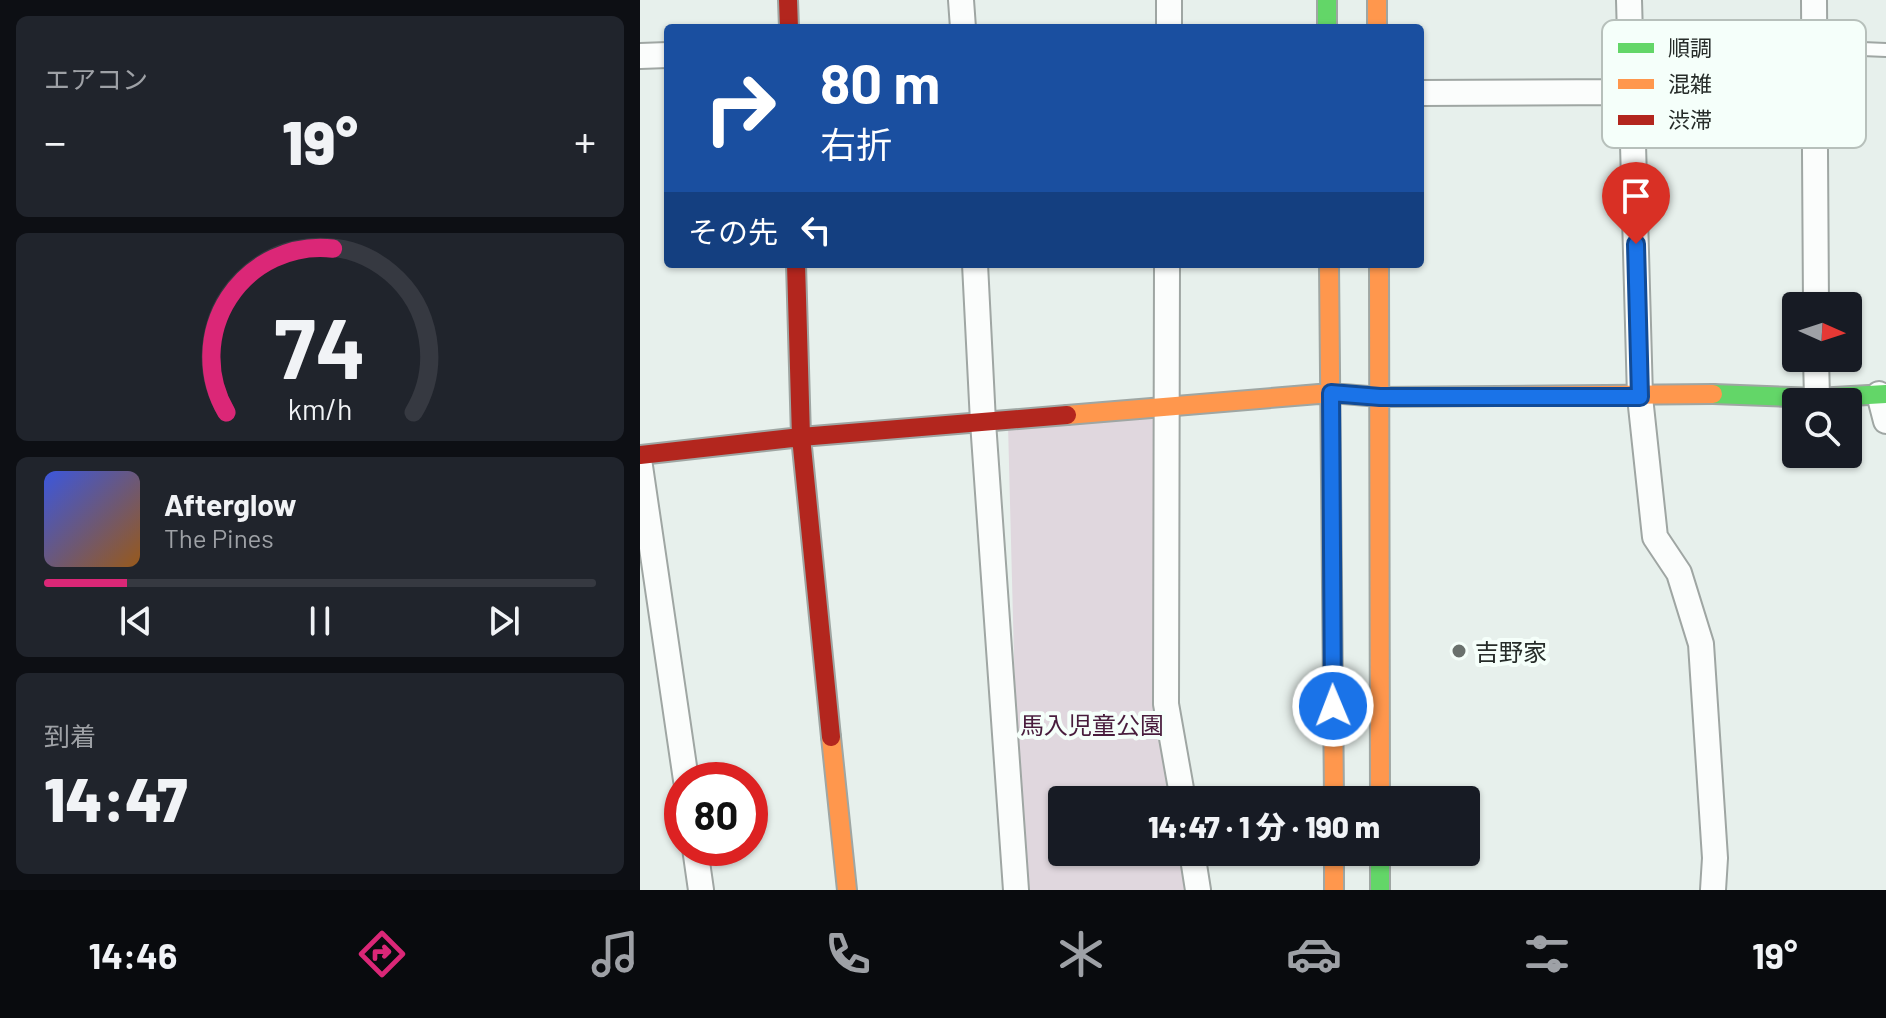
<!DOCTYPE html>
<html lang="ja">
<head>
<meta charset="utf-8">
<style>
  body { margin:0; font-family:Barlow,"Noto Sans JP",sans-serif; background:#20242c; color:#f1f3f6; height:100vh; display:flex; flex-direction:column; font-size:30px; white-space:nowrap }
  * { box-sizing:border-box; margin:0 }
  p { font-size:26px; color:#9ea1a6 }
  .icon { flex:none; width:44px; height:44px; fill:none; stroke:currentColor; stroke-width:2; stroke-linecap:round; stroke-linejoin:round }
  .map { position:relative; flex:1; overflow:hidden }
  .details { display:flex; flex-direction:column; gap:16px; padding:16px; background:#0d0f14; width:640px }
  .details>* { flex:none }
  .guide { position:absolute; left:24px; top:24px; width:760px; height:244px; border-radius:8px; box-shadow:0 2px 6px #0004; background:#1a4fa0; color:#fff; overflow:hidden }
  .needle { width:52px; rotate:93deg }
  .tools { position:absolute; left:1142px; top:292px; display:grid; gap:16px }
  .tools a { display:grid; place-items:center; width:80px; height:80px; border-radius:8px; background:#171b24; box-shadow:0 2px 6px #0004; font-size:40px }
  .speed { position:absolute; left:24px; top:762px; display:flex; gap:16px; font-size:40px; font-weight:700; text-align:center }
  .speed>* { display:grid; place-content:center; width:104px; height:104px; border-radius:50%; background:#171b24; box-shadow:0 2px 6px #0004; line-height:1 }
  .speed .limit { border:12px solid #d22; background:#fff; color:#111 }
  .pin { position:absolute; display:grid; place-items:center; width:68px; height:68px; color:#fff; margin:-82px -34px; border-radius:50% 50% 50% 0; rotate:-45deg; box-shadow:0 0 8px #0007 }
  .pin .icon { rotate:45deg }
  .me { position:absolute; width:88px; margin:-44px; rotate:359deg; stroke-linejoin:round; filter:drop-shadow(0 0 6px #0008) }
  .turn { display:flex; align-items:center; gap:28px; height:168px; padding:0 24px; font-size:36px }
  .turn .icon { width:104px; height:104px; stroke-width:2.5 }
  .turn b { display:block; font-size:56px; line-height:68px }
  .then { display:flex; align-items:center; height:76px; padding:0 24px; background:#0003; gap:16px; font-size:30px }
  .big { font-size:60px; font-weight:800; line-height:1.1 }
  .details .tile { flex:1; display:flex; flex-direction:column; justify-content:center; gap:12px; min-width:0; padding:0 28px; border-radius:12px; background:#20242c }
  .details .dial { align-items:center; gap:0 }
  .dial svg { height:208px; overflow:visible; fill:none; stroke:#363941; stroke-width:7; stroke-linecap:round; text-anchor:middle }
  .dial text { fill:#f1f3f6; stroke:none }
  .song { display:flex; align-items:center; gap:24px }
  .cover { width:96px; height:96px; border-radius:12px; background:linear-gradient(135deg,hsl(230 70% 55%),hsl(30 70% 35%)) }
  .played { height:8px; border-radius:4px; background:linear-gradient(90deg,#db2777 15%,#363941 15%) }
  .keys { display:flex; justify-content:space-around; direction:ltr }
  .heat { display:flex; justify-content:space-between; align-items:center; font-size:44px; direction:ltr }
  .trip { position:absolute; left:408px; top:786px; width:432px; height:80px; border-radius:8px; background:#171b24; box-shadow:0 2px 6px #0004; font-weight:800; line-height:80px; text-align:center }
  .menu { display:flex; height:128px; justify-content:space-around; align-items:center; background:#090b0e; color:#9ea1a6 }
  .menu .icon { width:56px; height:56px }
  .menu .current { color:#db2777 }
  .menu b { font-size:36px; color:#f1f3f6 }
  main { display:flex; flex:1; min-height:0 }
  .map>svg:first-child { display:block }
  .green { fill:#e0d7de }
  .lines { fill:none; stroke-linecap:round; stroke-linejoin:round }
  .lane-casing { stroke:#9fa6a3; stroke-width:16 }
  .street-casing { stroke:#9fa6a3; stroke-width:28 }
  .fast-casing { stroke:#9fa6a3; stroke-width:22 }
  .slow-casing { stroke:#9fa6a3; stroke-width:22 }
  .jam-casing { stroke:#9fa6a3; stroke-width:22 }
  .lane { stroke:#fbfdfc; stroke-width:12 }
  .street { stroke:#fbfdfc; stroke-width:24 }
  .fast { stroke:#63d668; stroke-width:18 }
  .slow { stroke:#ff974d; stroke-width:18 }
  .jam { stroke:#b3261e; stroke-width:18 }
  .route-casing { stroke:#114b97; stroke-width:20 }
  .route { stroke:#1a73e8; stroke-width:14 }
  .poi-dot { fill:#6a716d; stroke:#f5fffa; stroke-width:3 }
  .labels { text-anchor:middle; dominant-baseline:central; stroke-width:8; stroke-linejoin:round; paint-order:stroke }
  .poi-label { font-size:24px; fill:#262c29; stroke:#f5fffa; text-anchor:start }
  .park-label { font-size:24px; fill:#481c3c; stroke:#f5fffa }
  .key { fill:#f5fffa; stroke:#b7c0bb; stroke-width:2 }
  .key-label { font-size:22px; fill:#262c29 }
</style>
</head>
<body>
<main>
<section class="details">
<div class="tile"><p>エアコン</p>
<div class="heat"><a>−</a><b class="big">19°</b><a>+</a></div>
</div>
<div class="tile dial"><svg viewBox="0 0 100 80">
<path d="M14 69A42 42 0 1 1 86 69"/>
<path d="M14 69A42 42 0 0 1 55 6" stroke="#db2777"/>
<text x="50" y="56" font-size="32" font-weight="700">74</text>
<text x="50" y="72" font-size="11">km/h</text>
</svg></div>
<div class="tile">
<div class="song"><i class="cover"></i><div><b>Afterglow</b><p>The Pines</p></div></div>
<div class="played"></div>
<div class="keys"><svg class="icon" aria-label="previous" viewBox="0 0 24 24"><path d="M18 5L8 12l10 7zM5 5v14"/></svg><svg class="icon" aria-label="pause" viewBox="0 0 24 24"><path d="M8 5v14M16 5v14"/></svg><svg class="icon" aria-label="next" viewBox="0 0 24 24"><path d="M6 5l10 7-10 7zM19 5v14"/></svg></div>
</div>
<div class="tile"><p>到着</p><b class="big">14:47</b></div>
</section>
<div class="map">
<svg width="1246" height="890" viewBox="0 0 1246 890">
  <rect width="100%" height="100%" fill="#e7f0ec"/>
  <path class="green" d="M 520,417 L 543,800 L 422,800 L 422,852 L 552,852 L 558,890 L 380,890 L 368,425 Z"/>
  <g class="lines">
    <g class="lane-casing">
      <path id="lane" d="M 1175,47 L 1246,50"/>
    </g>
    <g class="street-casing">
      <path id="street" d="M 321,0 L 323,28
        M 989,0 L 1000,397 L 1015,537 L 1039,573 L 1061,644 L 1075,858 L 1073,890
        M 1174,0 L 1176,306
        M 529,28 L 529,0
        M 0,56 L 28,55
        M 780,93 L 992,92
        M 335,264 L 343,422 L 376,890
        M 527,264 L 526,704 L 543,800
        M 1176,358 L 1177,398
        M 1239,394 L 1246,421
        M 0,466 L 46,780
        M 55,848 L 61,890
        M 552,852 L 558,890"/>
    </g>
    <g class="fast-casing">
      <path id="fast" d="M 687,0 L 687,28
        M 1073,394 L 1177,398 L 1246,394
        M 740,852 L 740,890"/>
    </g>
    <g class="slow-casing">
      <path id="slow" d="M 737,0 L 737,28
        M 689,264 L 694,800
        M 739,264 L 740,800
        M 427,415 L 691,393 L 740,397 L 1073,394
        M 191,737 L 207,890
        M 694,852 L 694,890"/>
    </g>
    <g class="jam-casing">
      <path id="jam" d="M 148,0 L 149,28
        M 156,264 L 161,437 L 191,737
        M 0,455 L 161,437 L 427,415"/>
    </g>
    <use href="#lane" class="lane"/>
    <use href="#street" class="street"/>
    <use href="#fast" class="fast"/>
    <use href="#slow" class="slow"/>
    <use href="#jam" class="jam"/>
  </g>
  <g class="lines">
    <g class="route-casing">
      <path id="route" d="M 693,706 L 691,393 L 740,397 L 1000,397 L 996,244"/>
    </g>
    <use href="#route" class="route"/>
  </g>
  <circle class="poi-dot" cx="819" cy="651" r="8"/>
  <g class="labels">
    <g class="poi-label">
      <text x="835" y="651">吉野家</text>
    </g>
    <g class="park-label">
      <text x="452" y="724">馬入児童公園</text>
    </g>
  </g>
  <rect x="962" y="20" width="264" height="128" rx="12" class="key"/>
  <rect x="978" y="43" width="36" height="10" fill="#63d668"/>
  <rect x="978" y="79" width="36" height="10" fill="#ff974d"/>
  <rect x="978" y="115" width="36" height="10" fill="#b3261e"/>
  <g class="key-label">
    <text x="1028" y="56">順調</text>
    <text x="1028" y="92">混雑</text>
    <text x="1028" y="128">渋滞</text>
  </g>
</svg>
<div class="tools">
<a><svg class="needle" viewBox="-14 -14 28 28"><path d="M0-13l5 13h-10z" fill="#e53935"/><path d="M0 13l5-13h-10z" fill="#9ea1a6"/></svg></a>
<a><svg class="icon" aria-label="search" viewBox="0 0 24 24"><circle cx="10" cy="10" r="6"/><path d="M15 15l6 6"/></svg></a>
</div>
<div class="speed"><div class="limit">80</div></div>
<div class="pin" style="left:996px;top:244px;background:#d93025"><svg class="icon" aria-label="arrive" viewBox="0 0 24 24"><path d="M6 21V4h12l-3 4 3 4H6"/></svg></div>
<svg class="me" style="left:693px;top:706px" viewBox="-20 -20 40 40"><circle r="17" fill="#1a73e8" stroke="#fff" stroke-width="3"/><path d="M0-11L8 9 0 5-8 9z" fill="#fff"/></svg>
<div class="trip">14:47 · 1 分 · 190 m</div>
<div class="guide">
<div class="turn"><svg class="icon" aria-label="right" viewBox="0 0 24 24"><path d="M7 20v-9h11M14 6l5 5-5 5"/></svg><div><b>80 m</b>右折</div></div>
<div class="then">その先<svg class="icon" aria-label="left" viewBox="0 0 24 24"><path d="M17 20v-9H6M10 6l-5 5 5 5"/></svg></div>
</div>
</div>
</main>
<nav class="menu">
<b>14:46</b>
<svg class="icon current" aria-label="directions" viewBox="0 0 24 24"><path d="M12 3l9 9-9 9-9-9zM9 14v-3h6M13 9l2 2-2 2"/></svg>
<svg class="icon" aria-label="music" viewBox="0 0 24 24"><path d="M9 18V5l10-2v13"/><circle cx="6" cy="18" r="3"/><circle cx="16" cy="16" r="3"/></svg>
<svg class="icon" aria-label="phone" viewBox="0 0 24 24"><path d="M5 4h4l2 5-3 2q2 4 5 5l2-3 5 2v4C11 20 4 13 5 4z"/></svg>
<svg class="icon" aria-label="climate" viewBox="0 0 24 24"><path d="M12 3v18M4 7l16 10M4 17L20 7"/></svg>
<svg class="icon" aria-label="car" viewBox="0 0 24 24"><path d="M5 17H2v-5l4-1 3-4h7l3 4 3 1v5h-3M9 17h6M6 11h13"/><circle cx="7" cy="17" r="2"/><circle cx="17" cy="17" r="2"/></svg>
<svg class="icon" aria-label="filters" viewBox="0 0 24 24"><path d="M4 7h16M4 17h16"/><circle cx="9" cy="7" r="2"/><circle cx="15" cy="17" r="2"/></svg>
<b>19°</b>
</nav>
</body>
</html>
